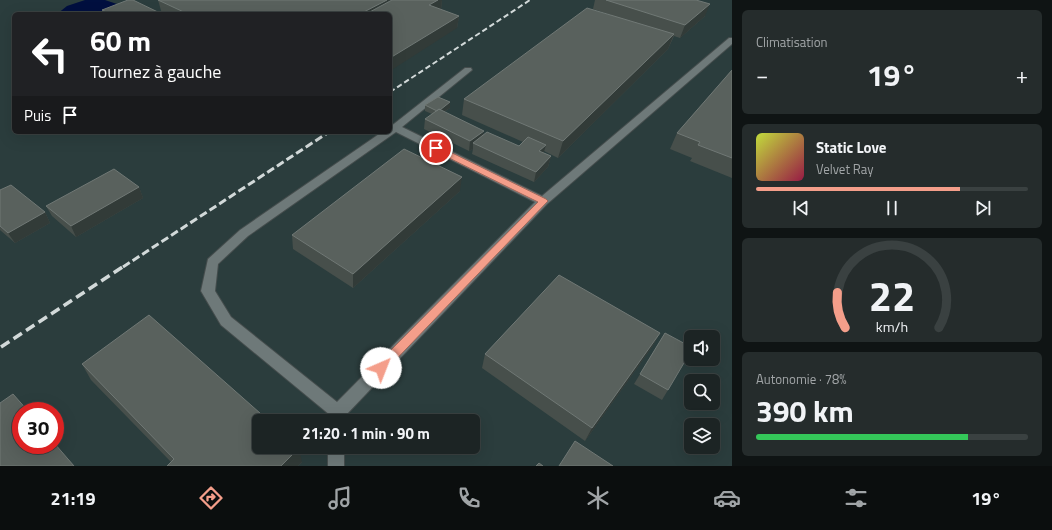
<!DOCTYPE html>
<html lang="fr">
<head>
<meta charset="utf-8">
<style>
  body { margin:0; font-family:"Titillium Web",sans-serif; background:#252c2c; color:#f1f3f6; height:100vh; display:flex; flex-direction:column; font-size:15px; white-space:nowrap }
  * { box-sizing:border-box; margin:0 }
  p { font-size:13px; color:#a0a4a6 }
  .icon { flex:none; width:22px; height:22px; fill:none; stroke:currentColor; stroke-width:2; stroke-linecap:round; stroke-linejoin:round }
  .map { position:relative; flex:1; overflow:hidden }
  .drawer { display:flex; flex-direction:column; gap:10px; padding:10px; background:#0f1414; width:320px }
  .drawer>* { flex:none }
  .hud { position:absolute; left:12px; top:12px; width:380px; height:122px; border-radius:6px; box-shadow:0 4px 16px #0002,0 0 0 1px #3a4141; background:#202124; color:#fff; overflow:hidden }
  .fabs { position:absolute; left:684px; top:330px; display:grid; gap:8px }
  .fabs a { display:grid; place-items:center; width:36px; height:36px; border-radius:6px; background:#1c2424; box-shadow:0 4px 16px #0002,0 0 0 1px #3a4141; font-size:20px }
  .speed { position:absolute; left:12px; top:402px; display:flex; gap:8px; font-size:20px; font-weight:700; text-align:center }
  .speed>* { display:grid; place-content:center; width:52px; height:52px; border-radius:50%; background:#1c2424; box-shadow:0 4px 16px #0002,0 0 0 1px #3a4141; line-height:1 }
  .speed .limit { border:6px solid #d22; background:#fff; color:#111 }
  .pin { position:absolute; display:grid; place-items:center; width:34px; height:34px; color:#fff; margin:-17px; border:2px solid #fff; border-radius:50%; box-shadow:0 1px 4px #0007 }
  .me { position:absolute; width:44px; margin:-22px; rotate:44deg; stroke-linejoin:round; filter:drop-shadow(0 0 3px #0008) }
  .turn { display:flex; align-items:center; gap:14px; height:84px; padding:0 12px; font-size:18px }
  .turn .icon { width:52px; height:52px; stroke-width:2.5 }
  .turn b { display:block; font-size:28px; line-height:34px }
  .then { display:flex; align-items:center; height:38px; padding:0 12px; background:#0003; gap:8px; font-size:15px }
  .big { font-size:30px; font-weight:700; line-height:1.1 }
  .drawer .tile { flex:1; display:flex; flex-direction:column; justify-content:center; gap:6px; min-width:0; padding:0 14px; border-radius:6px; background:#252c2c }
  .drawer .dial { align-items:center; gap:0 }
  .dial svg { height:104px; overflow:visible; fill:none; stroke:#3a4141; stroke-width:7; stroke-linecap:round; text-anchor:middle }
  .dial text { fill:#f1f3f6; stroke:none }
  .song { display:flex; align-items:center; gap:12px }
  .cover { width:48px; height:48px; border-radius:6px; background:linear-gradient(135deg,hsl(70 70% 55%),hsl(340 70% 35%)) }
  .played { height:4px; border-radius:2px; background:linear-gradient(90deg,#f49e8a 75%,#3a4141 75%) }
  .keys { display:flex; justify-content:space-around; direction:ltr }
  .heat { display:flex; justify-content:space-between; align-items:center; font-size:22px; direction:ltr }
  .charge { height:6px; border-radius:3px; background:linear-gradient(90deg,#34c759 78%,#3a4141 0) }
  .trip { position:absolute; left:252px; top:414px; width:228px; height:40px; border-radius:6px; background:#1c2424; box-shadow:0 4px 16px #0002,0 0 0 1px #3a4141; font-weight:700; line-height:40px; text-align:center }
  .tab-bar { display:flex; height:64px; justify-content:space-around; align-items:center; background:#0b0e0e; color:#a0a4a6 }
  .tab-bar .icon { width:28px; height:28px }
  .tab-bar .on { color:#f49e8a }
  .tab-bar b { font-size:18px; color:#f1f3f6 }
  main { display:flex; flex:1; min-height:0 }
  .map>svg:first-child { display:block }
  .built { fill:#2b3d3d; fill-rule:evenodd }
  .water { fill:#000f3f }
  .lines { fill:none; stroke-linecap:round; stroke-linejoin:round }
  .street-casing { stroke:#454d4d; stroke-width:2 }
  .street { fill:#6e7979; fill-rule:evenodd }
  .rail-far2 { stroke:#d2d9d9; stroke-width:2; stroke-dasharray:5.5 3; stroke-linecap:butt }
  .rail-far1 { stroke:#d2d9d9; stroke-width:3; stroke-dasharray:8 3.5; stroke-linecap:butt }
  .rail { stroke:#d2d9d9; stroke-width:3.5; stroke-dasharray:10 5; stroke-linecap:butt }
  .wall { fill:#474f4b }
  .shaded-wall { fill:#323b38 }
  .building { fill:#59615d; stroke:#707875 }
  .route { fill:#f49e8a; stroke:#9f675a }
</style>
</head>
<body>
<main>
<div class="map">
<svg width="732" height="466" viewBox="0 0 732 466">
  <rect width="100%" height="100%" fill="#263030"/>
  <path class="built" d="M 0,0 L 732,0 L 732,466 L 0,466 ZM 14,14 L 390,14 L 390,132 L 14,132 ZM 691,337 L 713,337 L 713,359 L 691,359 ZM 691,381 L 713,381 L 713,403 L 691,403 ZM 21,411 L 55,411 L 55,445 L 21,445 ZM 259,421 L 473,421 L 473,447 L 259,447 ZM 691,425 L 713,425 L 713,447 L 691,447 Z"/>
  <path class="water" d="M 85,0 L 105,0 L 117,4 L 116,14 L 57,14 L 67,6 Z"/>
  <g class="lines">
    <g class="street-casing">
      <path id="street" d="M 729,38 L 732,38 L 732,44 L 547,204 L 346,415 L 346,421 L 330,421 L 330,415 L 221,325 L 201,291 L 208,259 L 240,230 L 382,132 L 390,132 L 390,127 L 465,68 L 471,68 L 472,70 L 402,127 L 542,196 ZM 396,132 L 535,202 L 337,402 L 231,317 L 215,291 L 218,264 L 248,236 Z
        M 328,447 L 344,447 L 344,466 L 328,466 Z"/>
    </g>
    <use href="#street" class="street"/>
    <path class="rail-far2" d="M 390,92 L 530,0"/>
    <path class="rail-far1" d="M 123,267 L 329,132"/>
    <path class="rail" d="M 1,347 L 124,266"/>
  </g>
  <path class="wall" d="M 158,0 L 442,0 L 441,10 L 459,16 L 457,28 L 390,14 L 104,14 L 102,10 L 162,14 Z
    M 595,0 L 696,0 L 705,16 L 680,38 L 674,36 L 668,49 L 558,158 L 544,151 L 544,153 L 551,156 L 548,167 L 534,182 L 472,154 L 473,149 L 469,151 L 424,129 L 425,119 L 432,114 L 425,111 L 425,105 L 450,102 L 450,108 L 444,112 L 484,135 L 519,146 L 523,142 L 462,115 L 464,99 L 611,15 L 593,9 Z
    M 732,70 L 732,178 L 690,161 L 692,158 L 670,149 L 677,133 Z
    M 140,132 L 151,132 L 144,135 Z
    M 139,187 L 143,198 L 76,237 L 52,216 L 46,206 Z
    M 0,190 L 45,212 L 50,223 L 15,243 L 0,230 Z
    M 460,191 L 353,288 L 293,249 L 292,235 Z
    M 660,333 L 652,347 L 585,441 L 482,368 L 485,354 Z
    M 665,333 L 668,390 L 662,400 L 634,384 Z
    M 82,364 L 302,462 L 298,466 L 167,466 L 171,462 L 91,380 Z"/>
  <path class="shaded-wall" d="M 387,0 L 413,0 L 387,14 L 360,14 Z
    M 438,0 L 442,0 L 441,10 L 429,5 Z
    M 710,4 L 705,16 L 680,38 L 685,25 Z
    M 459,16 L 457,28 L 390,71 L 390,58 Z
    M 674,34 L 668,49 L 558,158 L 563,141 Z
    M 450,102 L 450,108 L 437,116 L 438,111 Z
    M 484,131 L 482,141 L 473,143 L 473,149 L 469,151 L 470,141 Z
    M 143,132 L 151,132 L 144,135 Z
    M 546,145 L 543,155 L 539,151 Z
    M 551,156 L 548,167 L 534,182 L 536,172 Z
    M 462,177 L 460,191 L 353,288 L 353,274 Z
    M 139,187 L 143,198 L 76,237 L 71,226 Z
    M 45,212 L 50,223 L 15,243 L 8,233 Z
    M 660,333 L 652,347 L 585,441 L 592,428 Z
    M 299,448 L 302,462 L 298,466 L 281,466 Z"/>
  <path class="building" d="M 128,0 L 133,0 L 162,14 L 111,14 L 102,10 Z
    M 158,0 L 387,0 L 360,14 L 188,14 Z
    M 392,0 L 438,0 L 429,5 L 459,16 L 390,58 L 390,14 L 366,14 Z
    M 606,0 L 696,0 L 710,4 L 685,25 Z
    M 587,8 L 674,34 L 563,141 L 464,99 Z
    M 732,70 L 732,158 L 698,145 L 700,142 L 677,133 Z
    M 438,97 L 450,102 L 440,110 L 439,109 L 437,111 L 425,105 Z
    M 439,109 L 484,131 L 470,141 L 425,119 Z
    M 487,132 L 519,146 L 528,137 L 546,145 L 539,151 L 551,156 L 536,172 L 473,143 Z
    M 404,149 L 462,177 L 353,274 L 292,235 Z
    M 114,169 L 139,187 L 71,226 L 46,206 Z
    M 11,185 L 45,212 L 8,233 L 0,226 L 0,190 Z
    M 559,275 L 660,333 L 592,428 L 485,354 Z
    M 149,315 L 269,421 L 259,421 L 259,447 L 299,448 L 281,466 L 167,466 L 174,459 L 82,364 Z
    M 665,333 L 691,347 L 691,351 L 668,390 L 640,374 Z
    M 13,394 L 28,411 L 21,411 L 21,445 L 55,445 L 55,444 L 74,466 L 0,466 L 0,403 Z
    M 575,441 L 613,466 L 559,466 Z
    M 539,463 L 543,466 L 536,466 Z"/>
  <path class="route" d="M 433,146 L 438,146 L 546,199 L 548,201 L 385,371 L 381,372 L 377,371 L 376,368 L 377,364 L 538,202 L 433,150 Z"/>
</svg>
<div class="fabs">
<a><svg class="icon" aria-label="sound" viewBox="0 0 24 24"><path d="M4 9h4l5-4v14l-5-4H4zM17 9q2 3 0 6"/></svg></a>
<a><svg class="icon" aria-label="search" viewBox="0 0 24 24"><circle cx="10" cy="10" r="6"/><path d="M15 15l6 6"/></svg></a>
<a><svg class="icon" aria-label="layers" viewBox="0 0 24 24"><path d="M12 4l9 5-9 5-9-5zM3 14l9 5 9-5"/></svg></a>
</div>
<div class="speed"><div class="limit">30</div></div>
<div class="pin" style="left:436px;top:148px;background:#d93025"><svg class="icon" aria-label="arrive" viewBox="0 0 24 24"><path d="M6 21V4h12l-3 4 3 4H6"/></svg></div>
<svg class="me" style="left:381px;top:368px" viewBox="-20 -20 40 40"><circle r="19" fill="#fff"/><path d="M0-13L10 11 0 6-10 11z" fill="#f49e8a"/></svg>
<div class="trip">21:20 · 1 min · 90 m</div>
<div class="hud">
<div class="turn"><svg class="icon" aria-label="left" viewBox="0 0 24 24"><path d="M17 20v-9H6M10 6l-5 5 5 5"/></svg><div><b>60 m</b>Tournez à gauche</div></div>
<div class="then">Puis<svg class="icon" aria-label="arrive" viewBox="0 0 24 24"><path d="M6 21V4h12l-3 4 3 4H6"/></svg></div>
</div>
</div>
<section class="drawer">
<div class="tile"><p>Climatisation</p>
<div class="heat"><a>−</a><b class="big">19°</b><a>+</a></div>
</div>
<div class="tile">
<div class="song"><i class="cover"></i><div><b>Static Love</b><p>Velvet Ray</p></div></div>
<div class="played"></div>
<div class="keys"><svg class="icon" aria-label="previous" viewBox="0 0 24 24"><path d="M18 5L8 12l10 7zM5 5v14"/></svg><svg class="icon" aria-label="pause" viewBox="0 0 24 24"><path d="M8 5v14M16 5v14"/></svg><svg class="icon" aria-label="next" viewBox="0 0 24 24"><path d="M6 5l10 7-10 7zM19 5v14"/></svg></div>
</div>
<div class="tile dial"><svg viewBox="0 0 100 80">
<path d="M14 69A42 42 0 1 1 86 69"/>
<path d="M14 69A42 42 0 0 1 8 42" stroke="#f49e8a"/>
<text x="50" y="56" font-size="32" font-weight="700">22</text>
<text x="50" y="72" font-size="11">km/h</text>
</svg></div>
<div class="tile"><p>Autonomie · 78%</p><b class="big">390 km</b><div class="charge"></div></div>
</section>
</main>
<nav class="tab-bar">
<b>21:19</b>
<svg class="icon on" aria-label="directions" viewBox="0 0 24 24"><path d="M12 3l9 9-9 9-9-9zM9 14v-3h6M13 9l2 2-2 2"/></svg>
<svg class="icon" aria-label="music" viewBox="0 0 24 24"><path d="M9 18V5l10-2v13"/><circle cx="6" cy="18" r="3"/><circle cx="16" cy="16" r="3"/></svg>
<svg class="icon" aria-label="phone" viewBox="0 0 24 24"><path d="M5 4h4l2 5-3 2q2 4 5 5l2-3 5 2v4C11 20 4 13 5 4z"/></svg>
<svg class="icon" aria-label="climate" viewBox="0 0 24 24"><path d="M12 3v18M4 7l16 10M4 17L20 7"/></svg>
<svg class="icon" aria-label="car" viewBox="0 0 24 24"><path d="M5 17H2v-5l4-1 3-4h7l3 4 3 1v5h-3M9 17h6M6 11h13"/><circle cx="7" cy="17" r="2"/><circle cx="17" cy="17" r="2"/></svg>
<svg class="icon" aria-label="filters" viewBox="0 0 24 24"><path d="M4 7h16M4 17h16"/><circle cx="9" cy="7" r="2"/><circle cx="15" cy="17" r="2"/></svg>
<b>19°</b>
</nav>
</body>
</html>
